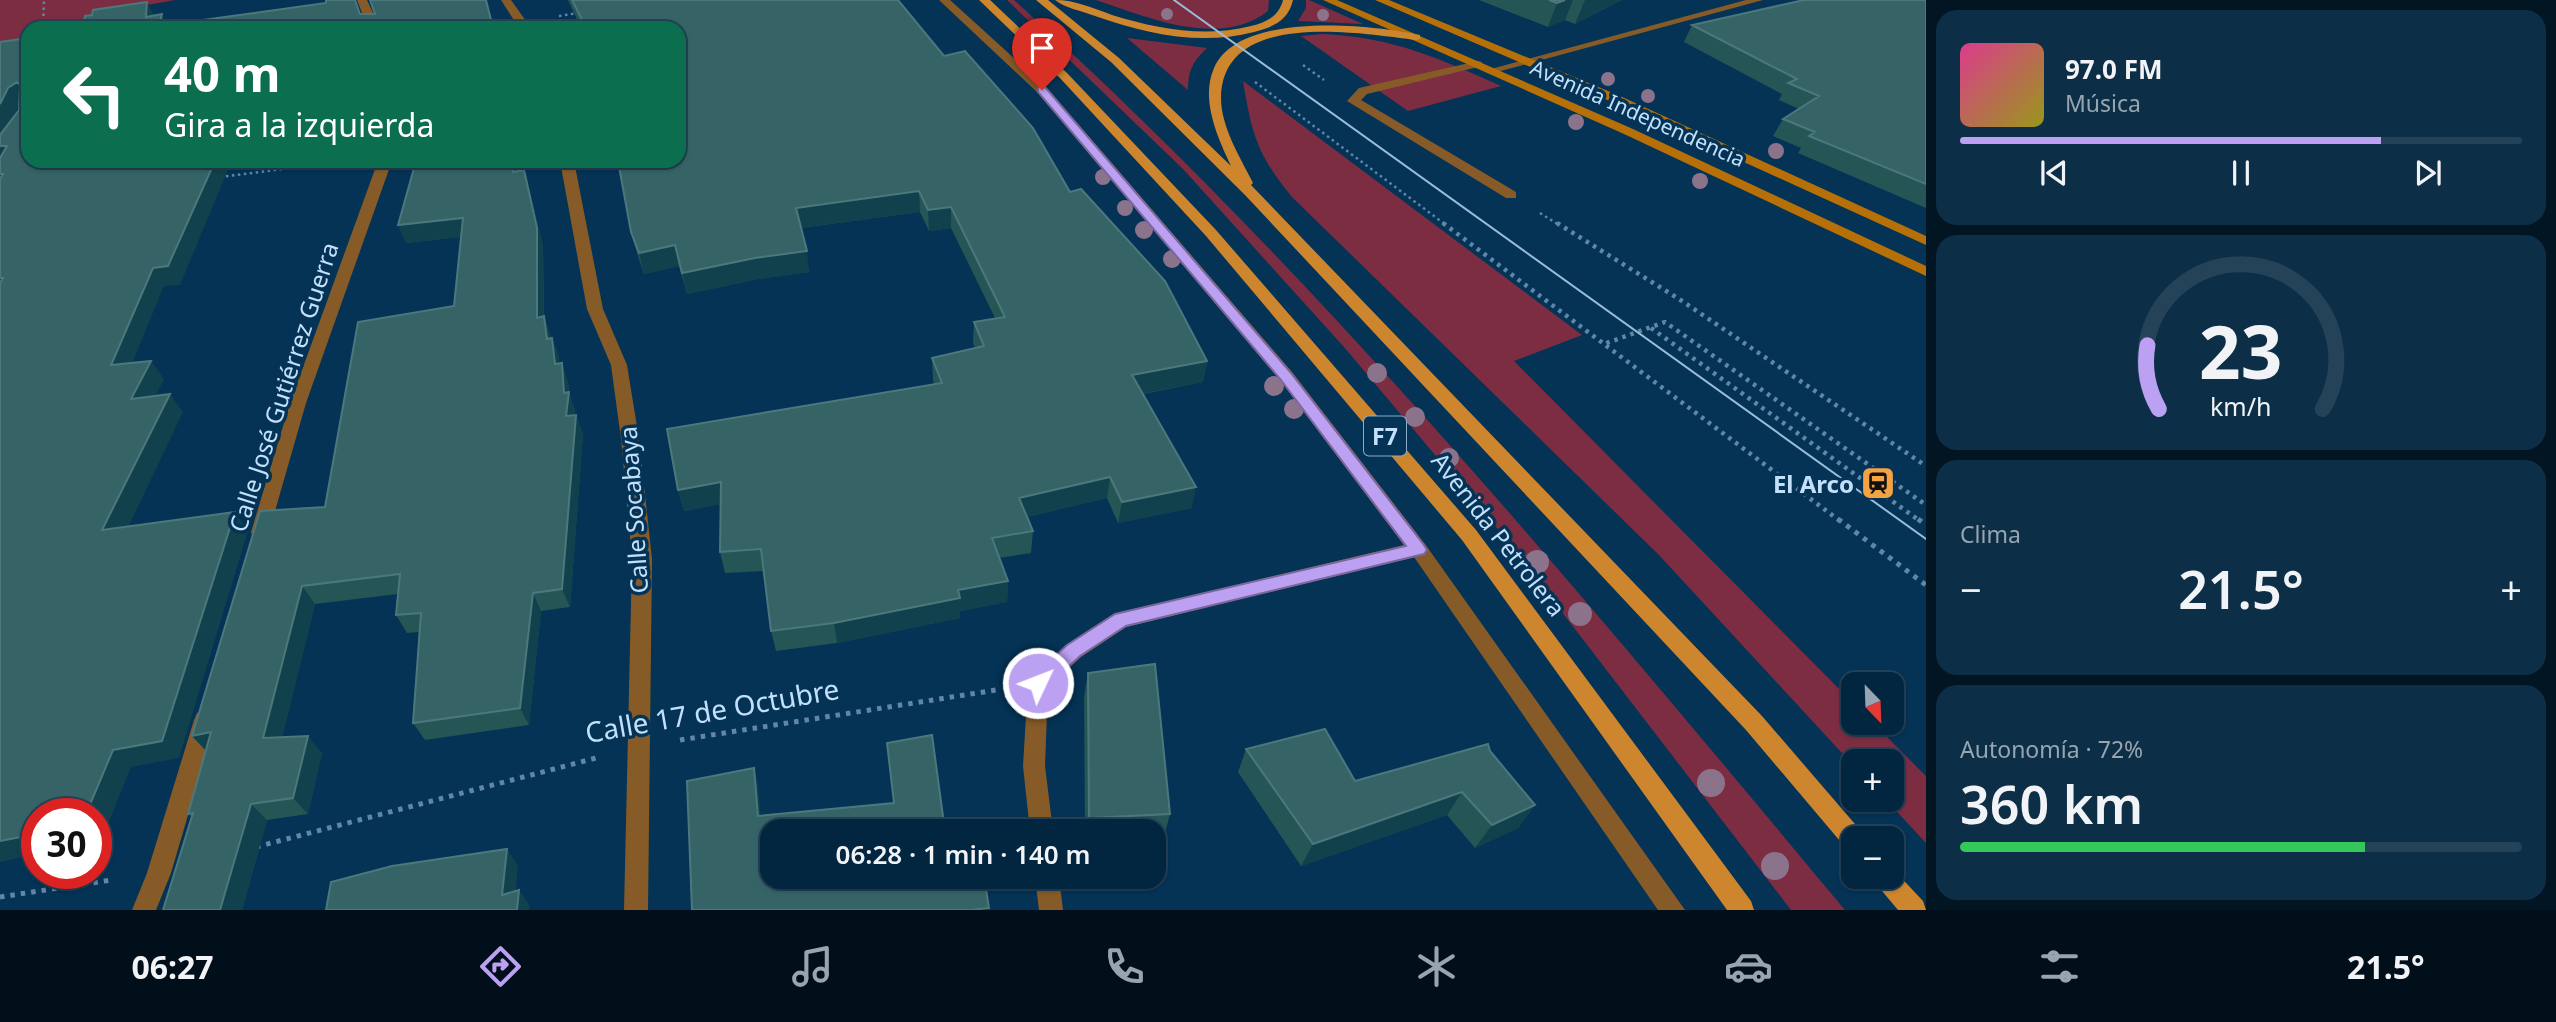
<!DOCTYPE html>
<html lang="es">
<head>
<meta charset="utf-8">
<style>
  body { margin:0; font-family:"Noto Sans",sans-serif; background:#0d2e47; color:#f1f3f6; height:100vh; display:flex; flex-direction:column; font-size:26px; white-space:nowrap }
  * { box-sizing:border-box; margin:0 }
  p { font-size:23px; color:#97a5b1 }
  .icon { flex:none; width:38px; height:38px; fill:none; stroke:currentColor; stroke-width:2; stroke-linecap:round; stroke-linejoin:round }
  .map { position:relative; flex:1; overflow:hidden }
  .side { display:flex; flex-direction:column; gap:10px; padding:10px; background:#021523; width:630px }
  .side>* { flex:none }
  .banner { position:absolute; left:21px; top:21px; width:665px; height:147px; border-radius:21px; box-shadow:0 2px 5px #0004,0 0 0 2px #244359; background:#0b6e4f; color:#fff; overflow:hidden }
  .needle { width:46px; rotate:157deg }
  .tools { position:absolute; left:1841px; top:672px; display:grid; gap:14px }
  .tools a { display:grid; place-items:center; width:63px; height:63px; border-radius:14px; background:#032640; box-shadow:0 2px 5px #0004,0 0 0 2px #244359; font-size:35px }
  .speed { position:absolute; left:21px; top:798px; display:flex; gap:14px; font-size:35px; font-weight:700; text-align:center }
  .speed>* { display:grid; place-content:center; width:91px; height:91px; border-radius:50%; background:#032640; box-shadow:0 2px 5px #0004,0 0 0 2px #244359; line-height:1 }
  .speed .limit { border:10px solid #d22; background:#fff; color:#111 }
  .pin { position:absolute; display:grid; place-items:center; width:60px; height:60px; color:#fff; margin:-72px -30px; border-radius:50% 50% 50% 0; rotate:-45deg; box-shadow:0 0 7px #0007 }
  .pin .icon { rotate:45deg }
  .me { position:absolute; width:77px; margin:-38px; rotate:47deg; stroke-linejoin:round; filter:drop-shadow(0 0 5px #0008) }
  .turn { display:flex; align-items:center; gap:24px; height:147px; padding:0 28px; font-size:32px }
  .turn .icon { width:91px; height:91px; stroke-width:2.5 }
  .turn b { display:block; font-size:49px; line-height:60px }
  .big { font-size:52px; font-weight:600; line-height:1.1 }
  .side .tile { flex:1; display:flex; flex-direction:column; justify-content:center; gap:10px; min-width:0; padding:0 24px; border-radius:21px; background:#0d2e47 }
  .side .dial { align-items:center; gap:0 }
  .dial svg { height:182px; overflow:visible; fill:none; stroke:#244359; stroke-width:7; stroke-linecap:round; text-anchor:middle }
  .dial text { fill:#f1f3f6; stroke:none }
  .song { display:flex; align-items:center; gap:21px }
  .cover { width:84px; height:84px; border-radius:10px; background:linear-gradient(135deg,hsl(330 70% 55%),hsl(60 70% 35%)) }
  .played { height:7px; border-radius:4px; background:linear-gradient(90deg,#bca0f2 75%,#244359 75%) }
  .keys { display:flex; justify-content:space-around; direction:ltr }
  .heat { display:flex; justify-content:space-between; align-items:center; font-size:38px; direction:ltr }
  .charge { height:10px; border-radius:5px; background:linear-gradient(90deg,#34c759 72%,#244359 0) }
  .trip { position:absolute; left:760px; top:819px; width:406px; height:70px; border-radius:21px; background:#032640; box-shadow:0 2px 5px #0004,0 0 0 2px #244359; font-weight:600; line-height:70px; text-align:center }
  .dock { display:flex; height:112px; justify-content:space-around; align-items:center; background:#010f1a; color:#97a5b1 }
  .dock .icon { width:49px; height:49px }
  .dock .selected { color:#bca0f2 }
  .dock b { font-size:32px; color:#f1f3f6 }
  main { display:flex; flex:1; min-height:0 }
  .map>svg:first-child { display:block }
  .green { fill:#7d2d42 }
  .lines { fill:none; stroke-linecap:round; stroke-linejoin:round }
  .path-far2 { stroke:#6187a6; stroke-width:2.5; stroke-dasharray:2.5 3.5; stroke-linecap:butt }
  .path-far1 { stroke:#6187a6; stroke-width:4.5; stroke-dasharray:3.5 5; stroke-linecap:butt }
  .path { stroke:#6187a6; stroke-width:5; stroke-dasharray:4.5 6; stroke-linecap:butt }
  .service { fill:#875b28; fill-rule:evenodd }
  .minor { fill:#875b28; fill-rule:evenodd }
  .secondary { fill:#b67007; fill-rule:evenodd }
  .primary { fill:#ce862e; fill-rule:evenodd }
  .tram { stroke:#9bbcd8; stroke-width:2 }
  .tree { fill:#8c738c }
  .wall { fill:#255554 }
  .shaded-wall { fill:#11414d }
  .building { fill:#366466; stroke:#4c787d; stroke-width:2 }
  .route { fill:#bca0f2; stroke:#7a689d; stroke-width:2 }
  .labels { text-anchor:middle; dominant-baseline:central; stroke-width:7; stroke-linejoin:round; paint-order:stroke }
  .far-street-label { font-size:21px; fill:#c3e0fb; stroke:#043356 }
  .shield { fill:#043356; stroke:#8aacca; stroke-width:2 }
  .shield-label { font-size:23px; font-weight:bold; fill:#c3e0fb }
  .street-label { font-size:24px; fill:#c3e0fb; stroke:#043356 }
  .poi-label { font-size:24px; font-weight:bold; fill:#c3e0fb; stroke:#043356; text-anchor:end }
  .near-street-label { font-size:28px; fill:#c3e0fb; stroke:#043356 }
</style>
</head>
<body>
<main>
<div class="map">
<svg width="1926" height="910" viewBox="0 0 1926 910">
  <rect width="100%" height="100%" fill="#043356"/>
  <path class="green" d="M 0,0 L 175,0 L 87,16 L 81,28 L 28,28 L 28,62 L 0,67 Z
    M 1007,0 L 1014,0 C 1320,276 1582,595 1845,910 L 1791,910 L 1505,538 L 1344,347 L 1183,169 Z
    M 1096,0 L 1269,0 L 1268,11 C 1220,49 1147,17 1096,0 Z
    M 1306,0 L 1309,0 L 1363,24 L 1298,21 L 1306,8 Z
    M 1322,34 C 1393,37 1438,58 1501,86 L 1408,111 L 1301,36 Z
    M 1127,38 L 1207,48 C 1193,61 1188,71 1188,90 Z
    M 1243,81 L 1582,335 L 1514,361 L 1853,703 L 1853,723 L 1873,723 L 1926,776 L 1926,843 L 1886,800 L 1892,800 L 1892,761 L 1853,761 L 1853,765 L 1659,555 L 1292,197 C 1257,154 1252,135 1243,81 Z"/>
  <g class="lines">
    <path class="path-far2" d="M 559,16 L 578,13
      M 43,28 L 44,0
      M 1303,65 L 1324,80
      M 1255,82 L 1446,225
      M 220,177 L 346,161
      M 1540,213 L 1559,225"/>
    <path class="path-far1" d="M 1443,223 L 1604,344
      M 1557,223 L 1679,299 L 1926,466
      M 1651,328 L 1920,521
      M 1840,521 L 1604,344 L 1665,322 L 1926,505"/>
    <path class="path" d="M 1838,519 L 1926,585
      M 1918,519 L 1926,525
      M 680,740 L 996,690
      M 256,847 L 596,758
      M 0,897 L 111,880"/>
    <path class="service" d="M 1478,61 L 1482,62 L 1482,66 L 1367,94 L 1361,100 L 1516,192 L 1516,198 L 1506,198 L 1347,101 L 1359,88 Z"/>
    <path class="minor" d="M 357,0 L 367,0 L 380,28 L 368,28 Z
      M 501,0 L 511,0 L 531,28 L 519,28 Z
      M 939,0 L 950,0 L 1046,87 L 1292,372 L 1425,544 L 1685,910 L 1658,910 L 1414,557 L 1126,627 L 1081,657 L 1048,687 L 1045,766 L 1053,831 L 1030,831 L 1023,766 L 1028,683 L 1031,677 L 1067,645 L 1114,614 L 1404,545 L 1280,380 L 1038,93 Z
      M 1746,0 L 1763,0 L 1497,72 L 1487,70 Z
      M 378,161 L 392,161 L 306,403 L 269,532 L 267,537 L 253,537 L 251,532 L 290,403 Z
      M 560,161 L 574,161 L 603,309 L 627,365 L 639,439 L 652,559 L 648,910 L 624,910 L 632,559 L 621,439 L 611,365 L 587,309 Z
      M 205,710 L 213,713 L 216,720 L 171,873 L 156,910 L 132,910 L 147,873 L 194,720 L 197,713 Z
      M 1035,877 L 1059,877 L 1063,910 L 1039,910 Z"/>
    <path class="secondary" d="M 1323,0 L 1337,0 L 1633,129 L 1926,266 L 1926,276 L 1624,134 Z
      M 1375,0 L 1389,0 L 1620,96 L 1926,236 L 1926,245 L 1612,102 Z"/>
    <path class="primary" d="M 979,0 L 990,0 L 1067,73 L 1216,230 L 1476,530 L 1751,901 L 1754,910 L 1727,910 L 1462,540 L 1206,236 L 1059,77 Z
      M 1036,0 L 1048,0 L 1119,58 L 1231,166 C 1218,138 1200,100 1214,68 C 1239,11 1370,24 1420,35 L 1420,39 L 1416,40 C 1358,33 1222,9 1221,98 C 1221,127 1240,157 1253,183 L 1251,185 L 1762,716 L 1861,831 L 1864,838 L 1853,838 L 1853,850 L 1845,847 L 1746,730 L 1245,195 L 1111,62 Z
      M 1055,0 C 1075,0 1093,8 1112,15 C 1158,29 1204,38 1251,26 C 1267,22 1279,16 1283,0 L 1293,0 C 1288,21 1273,27 1254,32 C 1200,46 1147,34 1095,16 C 1082,11 1065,8 1055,0 Z
      M 1892,868 L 1923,901 L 1926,910 L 1898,910 L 1877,885 L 1873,877 L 1892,877 Z"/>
    <path class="tram" d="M 1174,0 L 1926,539"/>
  </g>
  <g class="tree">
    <circle cx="1167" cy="14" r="6"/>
    <circle cx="1323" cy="15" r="6"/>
    <circle cx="1608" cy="79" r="7"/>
    <circle cx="1648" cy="96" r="7"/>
    <circle cx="1576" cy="122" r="8"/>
    <circle cx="1776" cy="151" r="8"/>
    <circle cx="1103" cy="177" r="8"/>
    <circle cx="1700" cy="181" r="8"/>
    <circle cx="1125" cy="208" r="8"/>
    <circle cx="1144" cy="230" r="9"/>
    <circle cx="1172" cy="259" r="9"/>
    <circle cx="1377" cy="373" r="10"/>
    <circle cx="1274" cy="386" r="10"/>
    <circle cx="1294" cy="409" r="10"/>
    <circle cx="1415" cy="417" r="10"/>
    <circle cx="1449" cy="458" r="10"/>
    <circle cx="1537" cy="562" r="12"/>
    <circle cx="1580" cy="614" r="12"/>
    <circle cx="1711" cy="783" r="14"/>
    <circle cx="1775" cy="866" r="14"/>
  </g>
  <path class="wall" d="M 568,0 L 898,0 L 944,56 L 1070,192 L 1207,361 L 1203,382 L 1143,394 L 1192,508 L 1118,523 L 1107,498 L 1027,517 L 1033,531 L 1031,553 L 999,558 L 1008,581 L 1007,602 L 960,611 L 960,618 L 837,643 L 776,651 L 771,631 L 763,571 L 725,573 L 720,552 L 721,504 L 684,511 L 678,490 L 934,384 L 933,380 L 932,358 L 975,348 L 973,343 L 974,322 L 995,318 L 951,228 L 929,231 L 920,212 L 801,228 L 809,272 L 758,279 L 687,294 L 679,266 L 644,274 L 637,253 L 631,232 L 679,28 L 581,28 Z
    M 1479,0 L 1622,0 L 1575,24 L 1565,20 L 1548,27 Z
    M 1926,0 L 1926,208 L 1798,153 L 1801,148 L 1773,136 L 1783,119 L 1799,109 L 1779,100 L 1782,94 L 1684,42 L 1692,25 Z
    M 416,161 L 515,161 L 517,172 L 529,188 L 543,246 L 544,316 L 551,338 L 552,338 L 559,356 L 559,363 L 568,381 L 569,393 L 575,410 L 574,415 L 576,415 L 583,434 L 570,607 L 541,611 L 529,725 L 425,740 L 413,723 L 419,632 L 407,633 L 396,615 L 398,594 L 315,604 L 282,737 L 322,753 L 308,814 L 267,820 L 242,910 L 163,910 L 192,817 L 188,814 L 206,750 L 192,736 L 325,507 L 454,306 L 461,237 L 406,243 L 398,225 Z
    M 1088,673 L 1170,814 L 1164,836 L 1153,837 L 1153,831 L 1085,831 L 1084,697 Z
    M 1246,749 L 1355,781 L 1490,751 L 1535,805 L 1518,828 L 1475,848 L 1447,815 L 1301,866 L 1238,772 Z"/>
  <path class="shaded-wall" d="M 486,0 L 487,0 L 494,28 L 493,28 Z
    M 1565,0 L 1573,0 L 1565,20 L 1548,27 L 1557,3 Z
    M 1585,0 L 1622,0 L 1575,24 Z
    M 147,2 L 156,19 L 146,17 Z
    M 162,14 L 169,28 L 159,26 Z
    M 17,82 L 28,99 L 19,105 L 0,146 L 0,104 L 8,88 Z
    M 0,146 L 7,146 L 0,165 Z
    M 215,161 L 262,161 L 230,165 L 180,285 L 164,286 L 124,383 L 111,365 L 153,268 Z
    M 512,161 L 515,161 L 519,190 L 513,172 Z
    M 524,170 L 529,188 L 543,246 L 544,336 L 537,318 Z
    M 919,191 L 920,212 L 799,228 L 796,208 Z
    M 951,207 L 951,228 L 929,231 L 928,210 Z
    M 463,218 L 469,236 L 406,243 L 398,225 Z
    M 675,245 L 679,266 L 644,274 L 639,253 Z
    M 807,251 L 809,272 L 758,279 L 687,294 L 682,273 L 755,258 Z
    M 544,316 L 550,335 L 553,357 L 547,339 Z
    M 552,338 L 559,356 L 561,383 L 555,364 Z
    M 151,361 L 164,379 L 145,417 L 131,399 Z
    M 1207,361 L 1203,382 L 1129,396 L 1132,375 Z
    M 562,363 L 568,381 L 569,393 L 575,410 L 573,435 L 566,416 Z
    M 170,394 L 183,412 L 118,549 L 102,530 Z
    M 576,415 L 583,434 L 570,607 L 562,589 Z
    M 1110,477 L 1107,498 L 1018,519 L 1019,498 Z
    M 721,482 L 726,503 L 684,511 L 678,490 Z
    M 1196,487 L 1192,508 L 1118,523 L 1122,502 Z
    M 235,512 L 248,531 L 179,758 L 131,767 L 101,841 L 96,842 L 96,814 L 86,814 L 113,750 Z
    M 1008,581 L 1007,602 L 960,611 L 960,618 L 837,643 L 834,623 L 958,590 Z
    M 302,586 L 315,604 L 278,755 L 263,738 Z
    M 533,593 L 541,611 L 529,725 L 520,708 Z
    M 211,732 L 208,753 L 192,736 Z
    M 308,736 L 322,753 L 308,814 L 293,798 Z
    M 754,768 L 758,784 L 762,831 L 758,816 Z
    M 1462,792 L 1447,815 L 1301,866 L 1313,844 Z
    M 251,804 L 267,820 L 242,910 L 220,910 Z
    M 1535,805 L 1518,828 L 1475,848 L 1492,825 Z
    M 37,834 L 37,854 L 0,862 L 0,841 Z
    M 507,849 L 518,866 L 514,910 L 502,895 Z
    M 519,890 L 530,906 L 529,910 L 517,910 Z"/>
  <path class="building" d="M 326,0 L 355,0 L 360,14 L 375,14 L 370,0 L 486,0 L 493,28 L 83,28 L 85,16 L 92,15 L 93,10 L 147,2 L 146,17 L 162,14 L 159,26 L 326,3 Z
    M 572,0 L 898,0 L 944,56 L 965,51 L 1033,128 L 1070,192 L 1081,189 L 1165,281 L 1207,361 L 1132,375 L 1196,487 L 1122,502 L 1110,477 L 1019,498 L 1033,531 L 992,538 L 1008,581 L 958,590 L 960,598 L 834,623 L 771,631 L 761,549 L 720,552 L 721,482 L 678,490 L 667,429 L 942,383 L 932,358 L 984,346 L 974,322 L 1005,317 L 951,207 L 928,210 L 919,191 L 796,208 L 807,251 L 755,258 L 682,273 L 675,245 L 639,253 L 631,232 L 618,161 L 679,161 L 679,28 L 586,28 Z
    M 1549,0 L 1565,0 L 1557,3 Z
    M 1804,0 L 1926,0 L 1926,184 L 1809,136 L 1815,132 L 1783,119 L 1819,96 L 1788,83 L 1797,79 L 1692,25 Z
    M 28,38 L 28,161 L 215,161 L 168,266 L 153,268 L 111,365 L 151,361 L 131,399 L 170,394 L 102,530 L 235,512 L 162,741 L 113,750 L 86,814 L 37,814 L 37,834 L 0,841 L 0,283 L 3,278 L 0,278 L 0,179 L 3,174 L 0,174 L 0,158 L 7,146 L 0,146 L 0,135 L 19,110 L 20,85 L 17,82 L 8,88 L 0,104 L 0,42 Z
    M 416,161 L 512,161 L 513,172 L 524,170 L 537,228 L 537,318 L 544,316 L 547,339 L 552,338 L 555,364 L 562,363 L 564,393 L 569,392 L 566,416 L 576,415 L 562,589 L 533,593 L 520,708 L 413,723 L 421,613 L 396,615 L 400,574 L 302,586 L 263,738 L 308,736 L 293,798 L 251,804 L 220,910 L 163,910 L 193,813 L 188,814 L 211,732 L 192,736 L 260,511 L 325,507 L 358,322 L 454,306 L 463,218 L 398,225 Z
    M 1155,664 L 1170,814 L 1089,818 L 1088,673 Z
    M 1325,729 L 1355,781 L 1488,744 L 1490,751 L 1535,805 L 1492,825 L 1462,792 L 1313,844 L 1246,749 Z
    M 932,735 L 945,831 L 772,831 L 772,877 L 984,877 L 989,908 L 970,910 L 692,910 L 687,781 L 754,768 L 758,816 L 894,803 L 887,743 Z
    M 507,849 L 502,895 L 519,890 L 517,910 L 326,910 L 331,882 L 392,866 Z"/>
  <path class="route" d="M 1038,87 L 1045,87 L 1291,373 L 1424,545 L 1427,550 L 1424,554 L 1126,626 L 1080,656 L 1045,689 L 1038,691 L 1032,689 L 1029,683 L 1032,677 L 1067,645 L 1115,614 L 1406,546 L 1281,380 L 1038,92 Z"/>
  <defs>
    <g id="station-square" transform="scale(1.75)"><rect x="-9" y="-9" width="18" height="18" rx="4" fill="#f4a344" stroke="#043356"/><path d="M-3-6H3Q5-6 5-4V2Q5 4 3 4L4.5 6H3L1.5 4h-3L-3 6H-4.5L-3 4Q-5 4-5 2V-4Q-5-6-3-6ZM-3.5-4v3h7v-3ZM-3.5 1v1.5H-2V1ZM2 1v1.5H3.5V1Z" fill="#111"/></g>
  </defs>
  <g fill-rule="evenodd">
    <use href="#station-square" x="1878" y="483"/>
  </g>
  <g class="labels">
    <g class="far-street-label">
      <text transform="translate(1638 113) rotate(24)">Avenida Independencia</text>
    </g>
    <rect class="shield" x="1364" y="416.5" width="42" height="39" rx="5"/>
    <g class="shield-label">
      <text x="1385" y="436">F7</text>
    </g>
    <g class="street-label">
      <text transform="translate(283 387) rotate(-72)">Calle José Gutiérrez Guerra</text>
      <text transform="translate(633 510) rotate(-94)">Calle Socabaya</text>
      <text transform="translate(1499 534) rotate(52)">Avenida Petrolera</text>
    </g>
    <g class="poi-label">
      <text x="1854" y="483">El Arco</text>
    </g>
    <g class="near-street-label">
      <text transform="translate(712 710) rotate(-10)">Calle 17 de Octubre</text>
    </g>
  </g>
</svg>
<div class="tools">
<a><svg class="needle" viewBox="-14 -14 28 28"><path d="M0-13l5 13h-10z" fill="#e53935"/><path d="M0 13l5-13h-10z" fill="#97a5b1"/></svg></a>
<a>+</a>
<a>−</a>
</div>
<div class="speed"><div class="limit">30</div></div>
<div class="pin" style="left:1042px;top:90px;background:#d93025"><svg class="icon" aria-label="arrive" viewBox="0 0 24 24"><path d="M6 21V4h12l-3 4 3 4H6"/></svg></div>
<svg class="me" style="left:1038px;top:683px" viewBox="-20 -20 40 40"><circle r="17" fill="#bca0f2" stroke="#fff" stroke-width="3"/><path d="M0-11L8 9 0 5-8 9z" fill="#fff"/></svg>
<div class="trip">06:28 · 1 min · 140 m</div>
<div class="banner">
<div class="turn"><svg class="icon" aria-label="left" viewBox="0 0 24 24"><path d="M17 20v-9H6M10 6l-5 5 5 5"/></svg><div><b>40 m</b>Gira a la izquierda</div></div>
</div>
</div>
<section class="side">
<div class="tile">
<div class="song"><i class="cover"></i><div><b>97.0 FM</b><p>Música</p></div></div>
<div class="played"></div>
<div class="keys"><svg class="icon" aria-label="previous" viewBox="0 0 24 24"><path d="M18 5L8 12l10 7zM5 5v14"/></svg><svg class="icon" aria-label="pause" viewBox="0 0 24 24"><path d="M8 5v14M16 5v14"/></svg><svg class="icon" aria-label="next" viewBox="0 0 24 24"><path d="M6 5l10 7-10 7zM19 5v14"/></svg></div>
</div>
<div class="tile dial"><svg viewBox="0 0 100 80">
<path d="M14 69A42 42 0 1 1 86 69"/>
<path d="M14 69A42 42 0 0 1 9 41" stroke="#bca0f2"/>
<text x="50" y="56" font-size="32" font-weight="700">23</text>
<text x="50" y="72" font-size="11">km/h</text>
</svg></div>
<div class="tile"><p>Clima</p>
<div class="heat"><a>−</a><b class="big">21.5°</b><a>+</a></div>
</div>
<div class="tile"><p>Autonomía · 72%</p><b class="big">360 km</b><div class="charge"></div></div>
</section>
</main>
<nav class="dock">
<b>06:27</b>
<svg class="icon selected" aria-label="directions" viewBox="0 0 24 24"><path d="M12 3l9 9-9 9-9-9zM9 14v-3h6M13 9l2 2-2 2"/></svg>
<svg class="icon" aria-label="music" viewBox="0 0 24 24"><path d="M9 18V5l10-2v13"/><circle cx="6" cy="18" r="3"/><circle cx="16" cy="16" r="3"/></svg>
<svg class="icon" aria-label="phone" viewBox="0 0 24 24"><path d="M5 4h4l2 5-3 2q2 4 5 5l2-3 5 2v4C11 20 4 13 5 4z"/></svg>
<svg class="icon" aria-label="climate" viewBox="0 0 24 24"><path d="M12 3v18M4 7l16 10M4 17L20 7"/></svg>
<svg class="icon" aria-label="car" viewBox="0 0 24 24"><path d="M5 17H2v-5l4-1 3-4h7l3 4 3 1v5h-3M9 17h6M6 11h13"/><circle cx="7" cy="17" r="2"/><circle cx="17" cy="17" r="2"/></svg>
<svg class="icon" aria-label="filters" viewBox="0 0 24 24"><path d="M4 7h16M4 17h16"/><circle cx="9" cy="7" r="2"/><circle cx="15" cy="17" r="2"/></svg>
<b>21.5°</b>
</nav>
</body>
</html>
